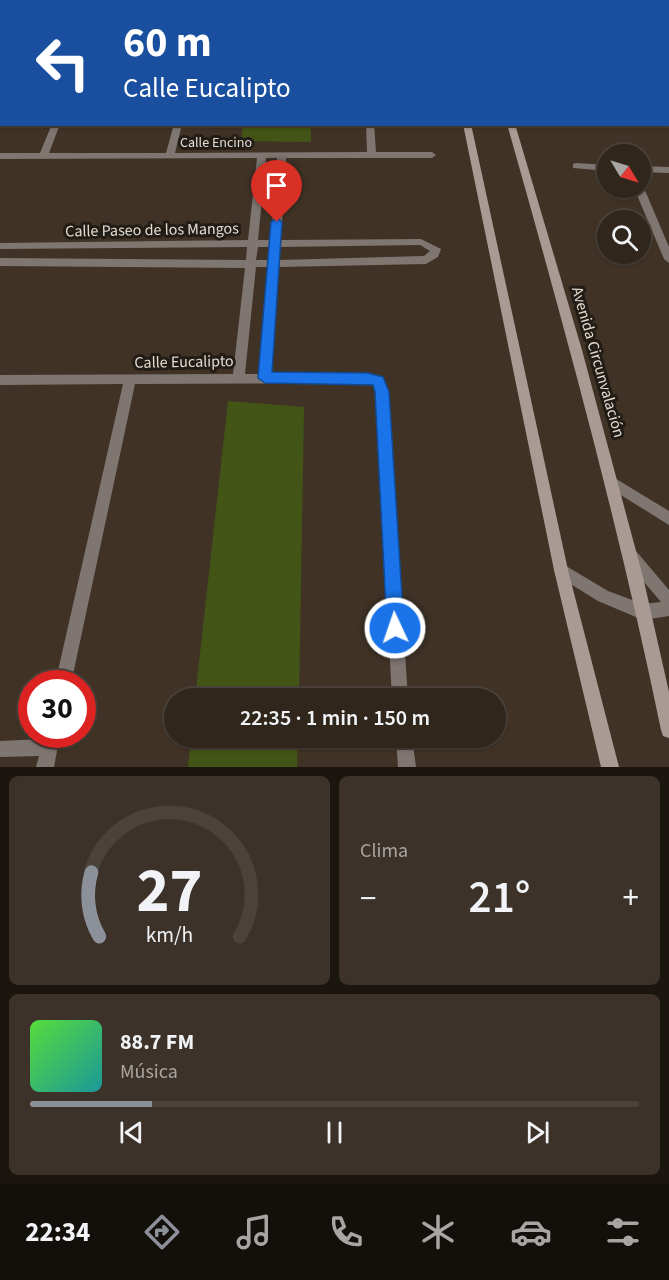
<!DOCTYPE html>
<html lang="es">
<head>
<meta charset="utf-8">
<style>
  body { margin:0; font-family:"Source Sans 3",sans-serif; background:#3c3229; color:#f1f3f6; height:100vh; display:flex; flex-direction:column; font-size:22px; white-space:nowrap }
  * { box-sizing:border-box; margin:0 }
  p { font-size:20px; color:#a8a5a3 }
  .icon { flex:none; width:33px; height:33px; fill:none; stroke:currentColor; stroke-width:2; stroke-linecap:round; stroke-linejoin:round }
  .map { position:relative; height:767px; overflow:hidden }
  .details { display:flex; flex-direction:column; gap:9px; padding:9px; background:#1a150f; flex:1 }
  .details>* { flex:none }
  .top-card { position:absolute; left:0px; top:0px; width:669px; height:126px; box-shadow:0 2px 4px #0004,0 0 0 2px #4b433b; background:#1a4fa0; color:#fff; overflow:hidden }
  .needle { width:39px; rotate:128deg }
  .controls { position:absolute; left:597px; top:144px; display:grid; gap:12px }
  .controls a { display:grid; place-items:center; width:54px; height:54px; border-radius:50%; background:#30261c; box-shadow:0 2px 4px #0004,0 0 0 2px #4b433b; font-size:30px }
  .speed { position:absolute; left:18px; top:670px; display:flex; gap:12px; font-size:30px; font-weight:700; text-align:center }
  .speed>* { display:grid; place-content:center; width:78px; height:78px; border-radius:50%; background:#30261c; box-shadow:0 2px 4px #0004,0 0 0 2px #4b433b; line-height:1 }
  .speed .limit { border:9px solid #d22; background:#fff; color:#111 }
  .pin { position:absolute; display:grid; place-items:center; width:51px; height:51px; color:#fff; margin:-62px -26px; border-radius:50% 50% 50% 0; rotate:-45deg; box-shadow:0 0 6px #0007 }
  .pin .icon { rotate:45deg }
  .me { position:absolute; width:66px; margin:-33px; rotate:357deg; stroke-linejoin:round; filter:drop-shadow(0 0 4px #0008) }
  .turn { display:flex; align-items:center; gap:21px; height:126px; padding:0 24px; font-size:27px }
  .turn .icon { width:78px; height:78px; stroke-width:2.5 }
  .turn b { display:block; font-size:42px; line-height:51px }
  .big { font-size:45px; font-weight:600; line-height:1.1 }
  .details .widget { flex:1; display:flex; flex-direction:column; justify-content:center; gap:9px; min-width:0; padding:0 21px; border-radius:9px; background:#3c3229 }
  .details .dial { align-items:center; gap:0 }
  .dial svg { height:156px; overflow:visible; fill:none; stroke:#4b433b; stroke-width:7; stroke-linecap:round; text-anchor:middle }
  .dial text { fill:#f1f3f6; stroke:none }
  .song { display:flex; align-items:center; gap:18px }
  .cover { width:72px; height:72px; border-radius:9px; background:linear-gradient(135deg,hsl(110 70% 55%),hsl(180 70% 35%)) }
  .played { height:6px; border-radius:3px; background:linear-gradient(90deg,#8c9099 20%,#4b433b 20%) }
  .keys { display:flex; justify-content:space-around; direction:ltr }
  .heat { display:flex; justify-content:space-between; align-items:center; font-size:33px; direction:ltr }
  .details .tiles { flex:1; display:grid; gap:9px; grid-template-columns:1fr 1fr }
  .widget:last-child { grid-column:span 2 }
  .trip { position:absolute; left:164px; top:688px; width:342px; height:60px; border-radius:30px; background:#30261c; box-shadow:0 2px 4px #0004,0 0 0 2px #4b433b; font-weight:600; line-height:60px; text-align:center }
  .dock { display:flex; height:96px; justify-content:space-around; align-items:center; background:#130f0b; color:#a8a5a3 }
  .dock .icon { width:42px; height:42px }
  .dock .current { color:#8c9099 }
  .dock b { font-size:27px; color:#f1f3f6 }
  .map>svg:first-child { display:block }
  .green { fill:#425516 }
  .lines { fill:none; stroke-linecap:round; stroke-linejoin:round }
  .street { fill:#7f7672; fill-rule:evenodd }
  .secondary { fill:#a99a94; fill-rule:evenodd }
  .route { fill:#1a73e8; stroke:#114b97; stroke-width:1.5 }
  .labels { text-anchor:middle; dominant-baseline:central; stroke-width:6; stroke-linejoin:round; paint-order:stroke }
  .far-street-label { font-size:14px; fill:#e3dbd2; stroke:#221c16 }
  .street-label { font-size:16px; fill:#e3dbd2; stroke:#221c16 }
</style>
</head>
<body>
<div class="map">
<svg width="669" height="767" viewBox="0 0 669 767">
  <rect width="100%" height="100%" fill="#403326"/>
  <path class="green" d="M 243,125 L 311,125 L 311,142 L 241,141 Z
    M 228,401 L 304,407 L 299,699 L 195,699 Z
    M 191,738 L 298,738 L 297,767 L 188,767 Z"/>
  <g class="lines">
    <path class="street" d="M 355,0 L 361,0 L 361,2 L 355,2 Z
      M 0,8 L 2,8 L 2,12 L 0,12 Z
      M 668,28 L 669,28 L 669,32 L 668,32 Z
      M 668,82 L 669,82 L 669,86 L 668,86 Z
      M 668,93 L 669,93 L 669,97 L 668,97 Z
      M 52,124 L 60,124 L 49,153 L 166,153 L 174,124 L 182,124 L 175,153 L 367,152 L 366,124 L 374,124 L 376,152 L 432,152 L 436,155 L 432,158 L 286,158 L 281,240 L 421,239 L 441,249 L 438,257 L 426,264 L 279,267 L 271,374 L 368,373 L 382,378 L 388,392 L 408,699 L 392,699 L 376,392 L 373,384 L 368,383 L 135,384 L 71,684 L 55,684 L 123,384 L 0,385 L 0,375 L 233,374 L 245,268 L 0,266 L 0,258 L 246,260 L 247,247 L 0,249 L 0,243 L 248,240 L 257,158 L 0,159 L 0,153 L 40,153 ZM 266,158 L 277,158 L 271,240 L 258,240 ZM 420,245 L 430,251 L 424,256 L 279,260 L 280,247 ZM 258,247 L 270,247 L 269,260 L 256,260 ZM 256,267 L 268,267 L 259,374 L 245,374 Z
      M 576,163 L 608,165 L 608,171 L 573,168 L 573,164 Z
      M 640,166 L 669,167 L 669,173 L 640,172 Z
      M 640,185 L 644,188 L 669,247 L 669,263 L 664,259 L 634,188 L 640,188 Z
      M 613,477 L 669,511 L 669,525 L 608,487 L 606,483 L 608,479 Z
      M 631,549 L 636,551 L 669,590 L 669,616 L 643,620 L 598,601 L 556,575 L 554,570 L 556,565 L 561,563 L 608,591 L 643,604 L 661,602 L 626,561 L 624,556 L 626,551 Z
      M 44,735 L 60,735 L 54,767 L 36,767 L 39,756 L 0,757 L 0,741 L 43,739 Z
      M 396,738 L 412,738 L 416,767 L 398,767 Z"/>
    <path class="secondary" d="M 438,0 L 444,0 L 445,2 L 438,2 Z
      M 474,0 L 480,0 L 480,2 L 474,2 Z
      M 463,124 L 471,124 L 568,570 L 619,767 L 601,767 L 554,570 Z
      M 507,124 L 515,124 L 582,350 L 643,577 L 669,692 L 669,738 L 663,736 L 661,730 C 619,526 564,325 507,124 Z"/>
  </g>
  <path class="route" d="M 277,218 L 282,222 L 272,372 L 368,373 L 383,377 L 389,392 L 404,628 L 401,634 L 395,636 L 389,634 L 387,628 L 375,392 L 373,385 L 265,383 L 258,378 L 271,222 Z"/>
  <g class="labels">
    <g class="far-street-label">
      <text x="216" y="143">Calle Encino</text>
    </g>
    <g class="street-label">
      <text transform="translate(152 230) rotate(-1)">Calle Paseo de los Mangos</text>
      <text transform="translate(184 362) rotate(-1)">Calle Eucalipto</text>
      <text transform="translate(598 362) rotate(74)">Avenida Circunvalación</text>
    </g>
  </g>
</svg>
<div class="controls">
<a><svg class="needle" viewBox="-14 -14 28 28"><path d="M0-13l5 13h-10z" fill="#e53935"/><path d="M0 13l5-13h-10z" fill="#a8a5a3"/></svg></a>
<a><svg class="icon" aria-label="search" viewBox="0 0 24 24"><circle cx="10" cy="10" r="6"/><path d="M15 15l6 6"/></svg></a>
</div>
<div class="speed"><div class="limit">30</div></div>
<div class="pin" style="left:277px;top:222px;background:#d93025"><svg class="icon" aria-label="arrive" viewBox="0 0 24 24"><path d="M6 21V4h12l-3 4 3 4H6"/></svg></div>
<svg class="me" style="left:395px;top:628px" viewBox="-20 -20 40 40"><circle r="17" fill="#1a73e8" stroke="#fff" stroke-width="3"/><path d="M0-11L8 9 0 5-8 9z" fill="#fff"/></svg>
<div class="trip">22:35 · 1 min · 150 m</div>
<div class="top-card">
<div class="turn"><svg class="icon" aria-label="left" viewBox="0 0 24 24"><path d="M17 20v-9H6M10 6l-5 5 5 5"/></svg><div><b>60 m</b>Calle Eucalipto</div></div>
</div>
</div>
<section class="details">
<div class="tiles">
<div class="widget dial"><svg viewBox="0 0 100 80">
<path d="M14 69A42 42 0 1 1 86 69"/>
<path d="M14 69A42 42 0 0 1 10 36" stroke="#8c9099"/>
<text x="50" y="56" font-size="32" font-weight="700">27</text>
<text x="50" y="72" font-size="11">km/h</text>
</svg></div>
<div class="widget"><p>Clima</p>
<div class="heat"><a>−</a><b class="big">21°</b><a>+</a></div>
</div>
<div class="widget">
<div class="song"><i class="cover"></i><div><b>88.7 FM</b><p>Música</p></div></div>
<div class="played"></div>
<div class="keys"><svg class="icon" aria-label="previous" viewBox="0 0 24 24"><path d="M18 5L8 12l10 7zM5 5v14"/></svg><svg class="icon" aria-label="pause" viewBox="0 0 24 24"><path d="M8 5v14M16 5v14"/></svg><svg class="icon" aria-label="next" viewBox="0 0 24 24"><path d="M6 5l10 7-10 7zM19 5v14"/></svg></div>
</div>
</div>
</section>
<nav class="dock">
<b>22:34</b>
<svg class="icon current" aria-label="directions" viewBox="0 0 24 24"><path d="M12 3l9 9-9 9-9-9zM9 14v-3h6M13 9l2 2-2 2"/></svg>
<svg class="icon" aria-label="music" viewBox="0 0 24 24"><path d="M9 18V5l10-2v13"/><circle cx="6" cy="18" r="3"/><circle cx="16" cy="16" r="3"/></svg>
<svg class="icon" aria-label="phone" viewBox="0 0 24 24"><path d="M5 4h4l2 5-3 2q2 4 5 5l2-3 5 2v4C11 20 4 13 5 4z"/></svg>
<svg class="icon" aria-label="climate" viewBox="0 0 24 24"><path d="M12 3v18M4 7l16 10M4 17L20 7"/></svg>
<svg class="icon" aria-label="car" viewBox="0 0 24 24"><path d="M5 17H2v-5l4-1 3-4h7l3 4 3 1v5h-3M9 17h6M6 11h13"/><circle cx="7" cy="17" r="2"/><circle cx="17" cy="17" r="2"/></svg>
<svg class="icon" aria-label="filters" viewBox="0 0 24 24"><path d="M4 7h16M4 17h16"/><circle cx="9" cy="7" r="2"/><circle cx="15" cy="17" r="2"/></svg>
</nav>
</body>
</html>
